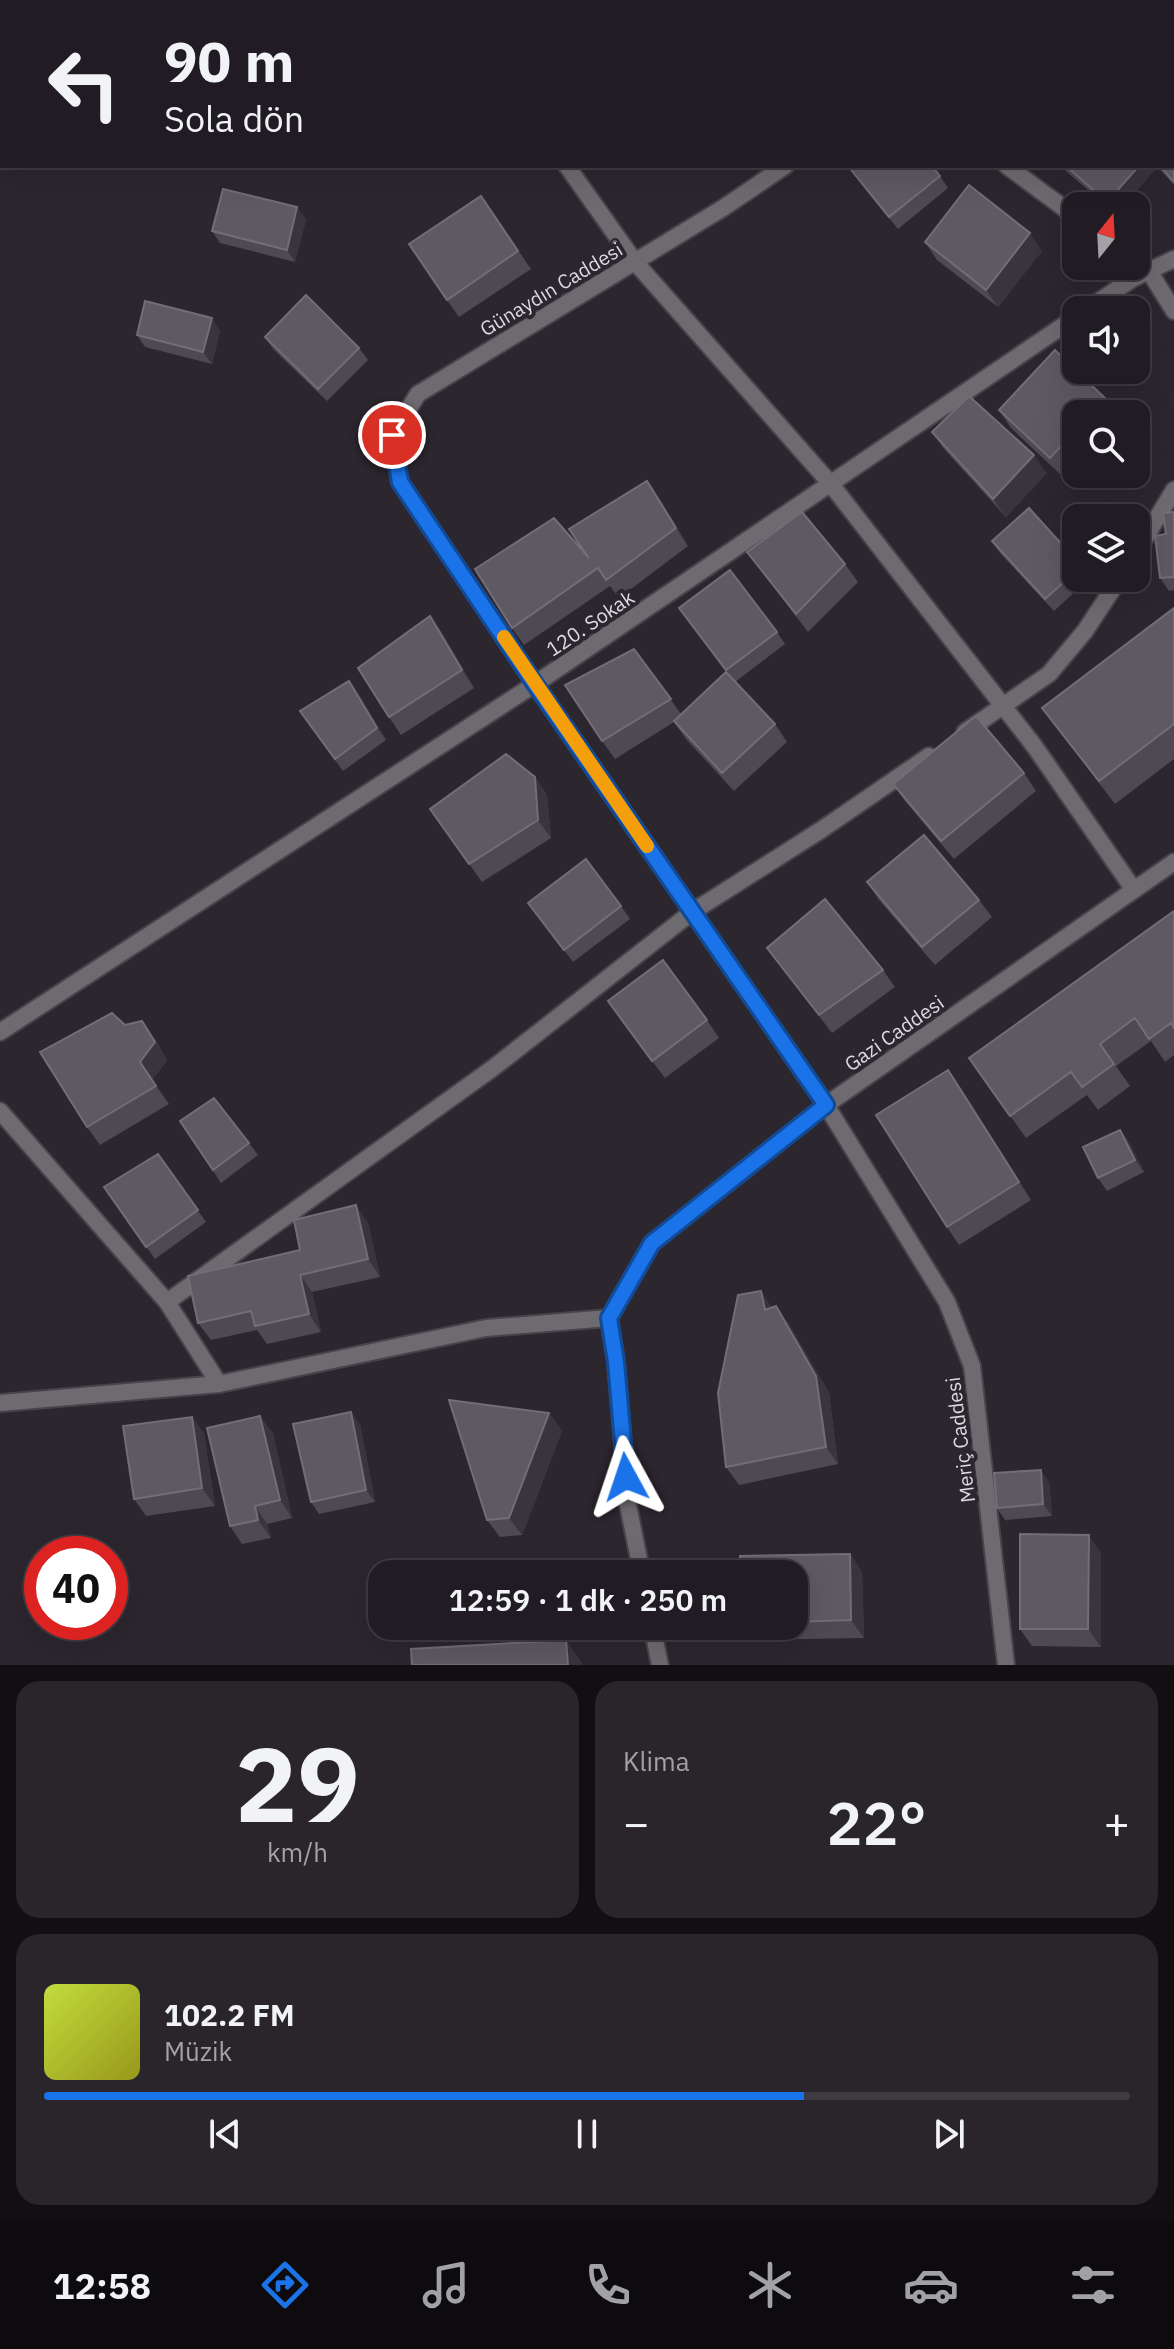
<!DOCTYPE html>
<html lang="tr">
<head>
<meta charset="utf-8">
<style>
  body { margin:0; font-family:"IBM Plex Sans",sans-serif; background:#29252b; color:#f1f3f6; height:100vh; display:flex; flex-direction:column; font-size:30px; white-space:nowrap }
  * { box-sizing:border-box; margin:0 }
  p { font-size:26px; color:#a2a1a6 }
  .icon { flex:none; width:44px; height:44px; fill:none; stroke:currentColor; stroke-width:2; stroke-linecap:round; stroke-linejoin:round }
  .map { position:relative; height:1665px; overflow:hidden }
  .details { display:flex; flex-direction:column; gap:16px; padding:16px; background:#120f13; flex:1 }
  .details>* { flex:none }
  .top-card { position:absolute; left:0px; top:0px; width:1174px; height:168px; box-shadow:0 8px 32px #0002,0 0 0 2px #3e3a41; background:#211c23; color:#f1f3f6; overflow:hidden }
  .needle { width:52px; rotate:18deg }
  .fabs { position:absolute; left:1062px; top:192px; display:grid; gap:16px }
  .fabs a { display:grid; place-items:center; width:88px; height:88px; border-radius:16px; background:#211c23; box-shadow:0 8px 32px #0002,0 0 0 2px #3e3a41; font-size:40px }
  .speed { position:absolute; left:24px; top:1536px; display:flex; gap:16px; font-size:40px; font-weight:700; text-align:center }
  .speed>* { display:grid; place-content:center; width:104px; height:104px; border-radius:50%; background:#211c23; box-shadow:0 8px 32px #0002,0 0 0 2px #3e3a41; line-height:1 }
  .speed .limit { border:12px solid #d22; background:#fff; color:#111 }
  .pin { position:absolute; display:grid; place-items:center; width:68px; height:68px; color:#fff; margin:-34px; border:4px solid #fff; border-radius:50%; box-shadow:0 2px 8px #0007 }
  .me { position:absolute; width:88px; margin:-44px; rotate:355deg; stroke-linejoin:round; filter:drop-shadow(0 0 6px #0008) }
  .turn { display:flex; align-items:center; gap:28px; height:168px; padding:0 32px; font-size:36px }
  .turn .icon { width:104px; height:104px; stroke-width:2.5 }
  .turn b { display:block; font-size:56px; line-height:68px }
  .big { font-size:60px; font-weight:600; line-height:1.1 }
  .details .tile { flex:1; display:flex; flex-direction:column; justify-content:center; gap:12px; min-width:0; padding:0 28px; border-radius:24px; background:#29252b }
  .details .dial { align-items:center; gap:0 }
  .dial b { font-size:104px; line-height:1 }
  .song { display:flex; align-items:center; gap:24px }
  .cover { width:96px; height:96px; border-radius:12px; background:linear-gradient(135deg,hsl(70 70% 55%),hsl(60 70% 35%)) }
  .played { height:8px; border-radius:4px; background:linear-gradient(90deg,#1a73e8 70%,#3e3a41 70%) }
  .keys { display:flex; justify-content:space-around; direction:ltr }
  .heat { display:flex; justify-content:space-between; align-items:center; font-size:44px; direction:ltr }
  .details .tiles { flex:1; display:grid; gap:16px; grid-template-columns:1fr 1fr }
  .tile:last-child { grid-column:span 2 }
  .trip { position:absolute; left:368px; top:1560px; width:440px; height:80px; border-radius:24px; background:#211c23; box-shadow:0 8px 32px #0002,0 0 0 2px #3e3a41; font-weight:600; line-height:80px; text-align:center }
  .tabs { display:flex; height:128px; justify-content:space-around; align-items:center; background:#0d0b0e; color:#a2a1a6 }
  .tabs .icon { width:56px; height:56px }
  .tabs .active { color:#1a73e8 }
  .tabs b { font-size:36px; color:#f1f3f6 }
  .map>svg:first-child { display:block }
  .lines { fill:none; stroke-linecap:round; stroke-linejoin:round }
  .minor-casing { stroke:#48434b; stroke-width:20 }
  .tertiary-casing { stroke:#48434b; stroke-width:20 }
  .minor { stroke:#6e6b70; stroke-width:16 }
  .tertiary { stroke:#6e6b70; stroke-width:16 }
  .wall { fill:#4f4953 }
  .shaded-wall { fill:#3a343e }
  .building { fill:#5e5962; stroke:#726d76; stroke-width:2 }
  .route-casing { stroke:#114b97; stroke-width:20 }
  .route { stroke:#1a73e8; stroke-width:14 }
  .slow { stroke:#f59e0b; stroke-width:14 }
  .labels { text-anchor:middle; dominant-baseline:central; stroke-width:8; stroke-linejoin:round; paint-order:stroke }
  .street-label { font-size:20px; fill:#dedae0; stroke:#2c262f }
</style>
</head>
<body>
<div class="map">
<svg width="1174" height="1665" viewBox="0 0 1174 1665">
  <rect width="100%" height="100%" fill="#2c262f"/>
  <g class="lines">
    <g class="minor-casing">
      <path id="minor" d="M 43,0 L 55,2
        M 784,0 L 786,2
        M 567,166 L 635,262 L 830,483 L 1035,747 L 1134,890
        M 1007,166 L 1076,217
        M 1136,261 L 1149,271 L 1174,311
        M 1086,310 L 1132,279 L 1174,259
        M 400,482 L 535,684 L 826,1105 L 947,1302 L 972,1366 L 1006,1665
        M 1136,553 L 1174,490
        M 965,732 L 1049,674 L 1085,631 L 1120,578
        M 0,1032 L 535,684 L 1076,317
        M 167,1302 L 493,1068 L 692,912 L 821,830 L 929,756"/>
    </g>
    <g class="tertiary-casing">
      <path id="tertiary" d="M 1026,2 L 1029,0
        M 400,482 L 392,435 L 418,394 L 723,208 L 785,166
        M 0,1111 L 167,1302 L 219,1384 L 486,1328 L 609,1318
        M 0,1403 L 219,1384
        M 642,1574 L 628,1505 L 616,1362 L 609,1318 L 652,1243 L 826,1105 L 1174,862
        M 652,1626 L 660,1665"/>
    </g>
    <use href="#minor" class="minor"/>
    <use href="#tertiary" class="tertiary"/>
  </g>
  <path class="wall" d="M 1174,87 L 1174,185 L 1157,166 L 1172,166 Z
    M 847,166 L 940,176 L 948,188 L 898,229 Z
    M 1060,166 L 1151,166 L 1154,171 L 1123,206 L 1107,206 Z
    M 481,196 L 531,269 L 459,317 L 447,300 Z
    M 306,219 L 295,262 L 220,243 L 212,231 Z
    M 925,242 L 1042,251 L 998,307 L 937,260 Z
    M 220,330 L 212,364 L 145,347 L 137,335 Z
    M 265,337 L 359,348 L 368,360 L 327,401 L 273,349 Z
    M 1106,399 L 1117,414 L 1076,414 L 1076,461 L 1062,476 L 1011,428 L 999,410 Z
    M 932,432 L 1047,473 L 1006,517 L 944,449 Z
    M 659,498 L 688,546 L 619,598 L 610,586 L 524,645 L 512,628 Z
    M 1174,512 L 1174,590 L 1169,591 L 1160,578 L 1166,534 Z
    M 992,541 L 1076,560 L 1076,578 L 1090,578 L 1054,611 L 1000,553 Z
    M 747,552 L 845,564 L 858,582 L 808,632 Z
    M 1174,608 L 1174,759 L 1115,804 L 1042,708 Z
    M 430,616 L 443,634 L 474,688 L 401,735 L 389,717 Z
    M 688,621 L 777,632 L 785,644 L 735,682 L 775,724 L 787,742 L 734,791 L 686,739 L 674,722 L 615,759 L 602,741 L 634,649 L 681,714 L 729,676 Z
    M 358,693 L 386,740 L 343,771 L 300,711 Z
    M 1024,773 L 1036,791 L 954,859 L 905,801 L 893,784 Z
    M 535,777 L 547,795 L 551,838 L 482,882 L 430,809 Z
    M 867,882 L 979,900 L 992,917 L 935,965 L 879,900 Z
    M 528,903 L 621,906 L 630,919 L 573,962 Z
    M 1174,911 L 1174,1055 L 1165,1062 L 1151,1041 L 1116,1066 L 1130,1086 L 1098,1110 L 1087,1095 L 1026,1138 L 969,1058 Z
    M 767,948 L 883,970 L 895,987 L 832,1033 Z
    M 620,1019 L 707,1020 L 719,1038 L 665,1078 Z
    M 125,1025 L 154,1038 L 167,1060 L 152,1080 L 169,1104 L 100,1145 L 87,1127 Z
    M 961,1088 L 1031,1200 L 959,1245 L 947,1227 Z
    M 180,1121 L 249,1143 L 258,1155 L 221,1183 Z
    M 1120,1130 L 1129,1142 L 1144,1172 L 1107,1191 L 1098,1178 Z
    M 158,1154 L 206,1222 L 155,1259 L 104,1187 Z
    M 368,1223 L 380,1277 L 312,1292 L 321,1332 L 267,1344 L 257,1330 L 211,1340 L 198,1323 L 300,1250 Z
    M 772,1308 L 789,1324 L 829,1393 L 838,1464 L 739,1485 L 726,1467 Z
    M 549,1413 L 562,1431 L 522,1535 L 500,1537 L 487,1520 Z
    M 192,1417 L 204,1434 L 215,1506 L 146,1516 L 134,1499 Z
    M 360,1424 L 375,1502 L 319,1514 L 311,1502 Z
    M 273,1433 L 292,1518 L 267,1524 L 271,1538 L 242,1544 L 230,1526 Z
    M 1049,1482 L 1052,1516 L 1005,1520 L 997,1508 Z
    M 1101,1553 L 1101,1647 L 1032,1646 L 1020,1629 Z
    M 850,1554 L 862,1572 L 864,1638 L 754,1640 L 744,1626 L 794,1626 L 794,1574 Z"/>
  <path class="shaded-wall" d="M 1139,166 L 1151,166 L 1154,171 L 1123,206 L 1110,206 L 1107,202 Z
    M 297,207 L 306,219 L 295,262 L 287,250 Z
    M 1030,233 L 1042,251 L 998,307 L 986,290 Z
    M 212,318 L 220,330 L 212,364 L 203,352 Z
    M 1034,455 L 1047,473 L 1006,517 L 993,499 Z
    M 647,481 L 659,498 L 688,546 L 676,528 Z
    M 430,616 L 443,634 L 474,688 L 462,670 Z
    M 349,681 L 358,693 L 386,740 L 377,728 Z
    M 535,777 L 547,795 L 551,838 L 538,820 Z
    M 142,1021 L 167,1060 L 152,1080 L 140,1062 Z
    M 948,1070 L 961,1088 L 1031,1200 L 1019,1182 Z
    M 1120,1130 L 1129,1142 L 1144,1172 L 1135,1160 Z
    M 356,1205 L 368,1223 L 380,1277 L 368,1259 Z
    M 300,1275 L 312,1292 L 321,1332 L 309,1314 Z
    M 761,1291 L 773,1309 L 765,1310 Z
    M 776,1306 L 789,1324 L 829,1393 L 838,1464 L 826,1447 Z
    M 351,1412 L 360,1424 L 375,1502 L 366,1490 Z
    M 549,1413 L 562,1431 L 522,1535 L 509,1518 Z
    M 260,1416 L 273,1433 L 292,1518 L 280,1500 Z
    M 192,1417 L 204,1434 L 215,1506 L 202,1488 Z
    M 1041,1470 L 1049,1482 L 1052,1516 L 1043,1504 Z
    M 255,1506 L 267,1524 L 271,1538 L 258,1520 Z
    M 1089,1535 L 1101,1553 L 1101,1647 L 1088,1629 Z
    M 850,1554 L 862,1572 L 864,1638 L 851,1620 Z
    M 566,1640 L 582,1663 L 582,1665 L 568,1665 Z"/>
  <path class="building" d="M 1174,87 L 1174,180 L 1173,181 L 1160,166 L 1172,166 L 1172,89 Z
    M 848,166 L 932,166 L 940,176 L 889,217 Z
    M 1066,166 L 1139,166 L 1107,202 Z
    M 969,185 L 1030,233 L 986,290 L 925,242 Z
    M 223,189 L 297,207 L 287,250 L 212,231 Z
    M 481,196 L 518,251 L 447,300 L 409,244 Z
    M 306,295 L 359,348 L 318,389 L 265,337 Z
    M 145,301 L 212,318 L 203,352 L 137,335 Z
    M 1055,350 L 1106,399 L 1091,414 L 1076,414 L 1076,430 L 1050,458 L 999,410 Z
    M 969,396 L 1034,455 L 993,499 L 932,432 Z
    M 647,481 L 676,528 L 606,580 L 598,568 L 512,628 L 475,569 L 554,518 L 589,558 L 569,529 Z
    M 1029,508 L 1076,560 L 1076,571 L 1045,599 L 992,541 Z
    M 802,512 L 845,564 L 796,614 L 747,552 Z
    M 1174,512 L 1174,577 L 1160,578 L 1155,536 L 1166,534 L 1163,513 Z
    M 730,570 L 777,632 L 726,670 L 679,608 Z
    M 1174,608 L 1174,724 L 1099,781 L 1042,708 Z
    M 430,616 L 462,670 L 389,717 L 358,668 Z
    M 634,649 L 671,699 L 602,741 L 565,685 Z
    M 726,672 L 775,724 L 722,773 L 674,721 Z
    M 349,681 L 377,728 L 335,759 L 300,711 Z
    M 976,716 L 1024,773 L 941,841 L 893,784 Z
    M 506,754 L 535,777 L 538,820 L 469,864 L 430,809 Z
    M 924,835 L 979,900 L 922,947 L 867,882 Z
    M 586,859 L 621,906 L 564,950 L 528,903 Z
    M 825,899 L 883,970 L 819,1015 L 767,948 Z
    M 1174,911 L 1174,1028 L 1171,1023 L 1149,1039 L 1135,1018 L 1100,1044 L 1114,1064 L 1082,1087 L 1071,1072 L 1010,1116 L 969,1058 Z
    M 663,960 L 707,1020 L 652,1061 L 608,1001 Z
    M 112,1013 L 125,1025 L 142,1021 L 155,1042 L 140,1062 L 156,1086 L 87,1127 L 40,1052 Z
    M 948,1070 L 1019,1182 L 947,1227 L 876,1115 Z
    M 214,1098 L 249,1143 L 213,1170 L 180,1121 Z
    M 1120,1130 L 1135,1160 L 1098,1178 L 1083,1147 Z
    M 158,1154 L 198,1210 L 146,1247 L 104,1187 Z
    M 356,1205 L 368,1259 L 300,1275 L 309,1314 L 255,1326 L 251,1311 L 198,1323 L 188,1276 L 300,1250 L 294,1220 Z
    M 761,1291 L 765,1310 L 776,1306 L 816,1376 L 826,1447 L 726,1467 L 718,1393 L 738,1295 Z
    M 449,1400 L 549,1413 L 509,1518 L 487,1520 Z
    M 351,1412 L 366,1490 L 311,1502 L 293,1424 Z
    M 260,1416 L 280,1500 L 255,1506 L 258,1520 L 230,1526 L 207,1428 Z
    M 192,1417 L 202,1488 L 134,1499 L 123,1426 Z
    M 1041,1470 L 1043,1504 L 997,1508 L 994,1473 Z
    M 1020,1534 L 1089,1535 L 1088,1629 L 1020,1629 Z
    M 850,1554 L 851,1620 L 794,1622 L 794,1574 L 740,1574 L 740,1556 Z
    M 566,1640 L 568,1665 L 412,1665 L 411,1649 Z"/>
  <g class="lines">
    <g class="route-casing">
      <path id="route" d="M 392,435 L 400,482 L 535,684 L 826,1105 L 652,1243 L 609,1318 L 616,1362 L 626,1477"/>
    </g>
    <use href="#route" class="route"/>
    <path class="slow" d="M 504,637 L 647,846"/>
  </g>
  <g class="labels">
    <g class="street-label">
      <text transform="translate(551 289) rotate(-31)">Günaydın Caddesi</text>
      <text transform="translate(590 623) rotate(-34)">120. Sokak</text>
      <text transform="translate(894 1033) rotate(-35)">Gazi Caddesi</text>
      <text transform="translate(960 1440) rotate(-97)">Meriç Caddesi</text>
    </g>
  </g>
</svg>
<div class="fabs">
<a><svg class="needle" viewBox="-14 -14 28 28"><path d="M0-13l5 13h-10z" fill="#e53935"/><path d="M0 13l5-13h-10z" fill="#a2a1a6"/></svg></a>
<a><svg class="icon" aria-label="sound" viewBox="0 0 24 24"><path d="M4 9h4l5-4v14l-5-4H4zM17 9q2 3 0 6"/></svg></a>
<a><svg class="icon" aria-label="search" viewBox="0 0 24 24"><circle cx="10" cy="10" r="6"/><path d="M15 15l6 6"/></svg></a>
<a><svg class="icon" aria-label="layers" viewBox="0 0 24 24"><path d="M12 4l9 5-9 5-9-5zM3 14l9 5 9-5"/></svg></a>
</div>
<div class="speed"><div class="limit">40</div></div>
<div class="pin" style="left:392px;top:435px;background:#d93025"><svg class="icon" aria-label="arrive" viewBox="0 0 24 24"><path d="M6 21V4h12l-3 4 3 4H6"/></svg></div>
<svg class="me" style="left:626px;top:1477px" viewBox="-20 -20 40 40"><path d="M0-17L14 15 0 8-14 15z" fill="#1a73e8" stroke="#fff" stroke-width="4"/></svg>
<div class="trip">12:59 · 1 dk · 250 m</div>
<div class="top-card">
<div class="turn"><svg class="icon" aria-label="left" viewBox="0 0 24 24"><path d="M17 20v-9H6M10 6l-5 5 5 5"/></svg><div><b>90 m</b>Sola dön</div></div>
</div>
</div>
<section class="details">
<div class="tiles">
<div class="tile dial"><b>29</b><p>km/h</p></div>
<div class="tile"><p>Klima</p>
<div class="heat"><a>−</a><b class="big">22°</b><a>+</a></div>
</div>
<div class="tile">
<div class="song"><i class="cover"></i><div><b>102.2 FM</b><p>Müzik</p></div></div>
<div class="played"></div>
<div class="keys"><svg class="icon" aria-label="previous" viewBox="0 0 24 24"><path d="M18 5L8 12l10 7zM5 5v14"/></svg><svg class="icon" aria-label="pause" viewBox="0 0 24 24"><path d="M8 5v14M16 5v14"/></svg><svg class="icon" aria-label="next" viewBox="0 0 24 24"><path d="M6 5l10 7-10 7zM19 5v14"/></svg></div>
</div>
</div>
</section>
<nav class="tabs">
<b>12:58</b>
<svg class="icon active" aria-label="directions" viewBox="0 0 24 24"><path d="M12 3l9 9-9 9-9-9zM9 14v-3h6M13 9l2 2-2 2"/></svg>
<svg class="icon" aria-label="music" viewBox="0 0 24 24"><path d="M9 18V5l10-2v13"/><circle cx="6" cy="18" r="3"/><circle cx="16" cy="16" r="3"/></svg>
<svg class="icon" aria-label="phone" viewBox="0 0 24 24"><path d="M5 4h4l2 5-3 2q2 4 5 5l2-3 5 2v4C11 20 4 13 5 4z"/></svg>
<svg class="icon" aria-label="climate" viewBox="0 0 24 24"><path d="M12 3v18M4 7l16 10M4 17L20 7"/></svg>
<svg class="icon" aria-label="car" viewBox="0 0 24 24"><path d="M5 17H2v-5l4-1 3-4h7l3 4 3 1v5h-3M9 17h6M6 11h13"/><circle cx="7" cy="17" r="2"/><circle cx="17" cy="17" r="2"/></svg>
<svg class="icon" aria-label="filters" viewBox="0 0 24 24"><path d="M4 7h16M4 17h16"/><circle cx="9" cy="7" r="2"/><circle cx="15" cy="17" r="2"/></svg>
</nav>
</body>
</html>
